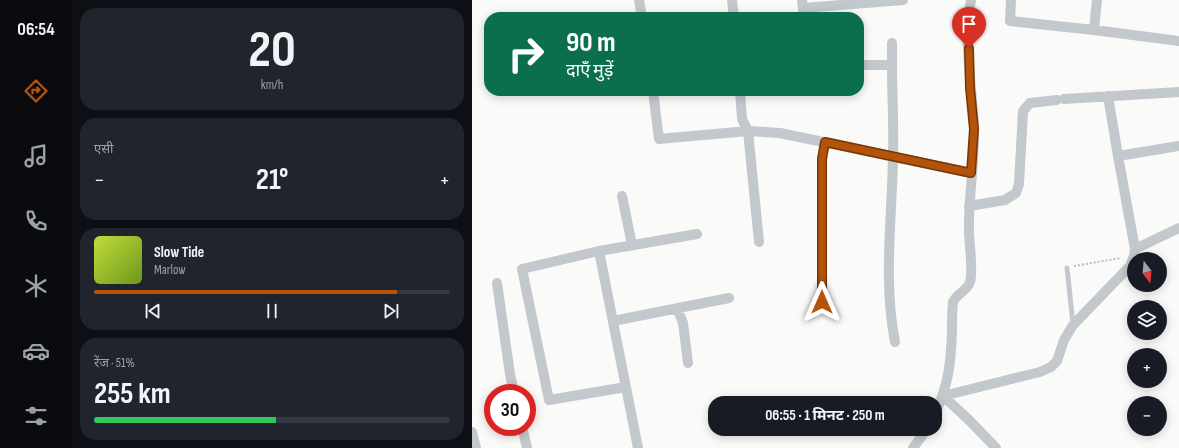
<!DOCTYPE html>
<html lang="hi">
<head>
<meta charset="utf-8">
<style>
  body { margin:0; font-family:"Sofia Sans Condensed","Noto Sans Devanagari",sans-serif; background:#20242c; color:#f1f3f6; height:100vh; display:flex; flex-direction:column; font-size:15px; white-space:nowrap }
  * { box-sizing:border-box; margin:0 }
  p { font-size:13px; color:#9ea1a6 }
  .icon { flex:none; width:22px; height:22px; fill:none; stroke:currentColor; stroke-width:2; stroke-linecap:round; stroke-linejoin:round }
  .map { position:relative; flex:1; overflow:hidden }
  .details { display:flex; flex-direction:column; gap:8px; padding:8px; background:#0d0f14; width:400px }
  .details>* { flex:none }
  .banner { position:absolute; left:12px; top:12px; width:380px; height:84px; border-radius:16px; box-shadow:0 2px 10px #0003; background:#0b6e4f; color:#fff; overflow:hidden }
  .needle { width:26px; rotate:164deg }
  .controls { position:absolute; left:655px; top:252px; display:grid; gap:8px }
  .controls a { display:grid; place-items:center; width:40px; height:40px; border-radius:50%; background:#171b24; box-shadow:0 2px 10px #0003; font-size:20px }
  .speed { position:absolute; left:12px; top:384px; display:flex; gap:8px; font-size:20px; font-weight:700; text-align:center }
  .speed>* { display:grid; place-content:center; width:52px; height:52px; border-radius:50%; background:#171b24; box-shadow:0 2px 10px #0003; line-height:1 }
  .speed .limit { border:6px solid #d22; background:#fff; color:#111 }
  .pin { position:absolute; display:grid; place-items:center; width:34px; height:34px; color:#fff; margin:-41px -17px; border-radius:50% 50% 50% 0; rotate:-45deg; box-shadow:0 0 4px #0007 }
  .pin .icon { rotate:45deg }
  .me { position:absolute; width:44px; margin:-22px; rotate:0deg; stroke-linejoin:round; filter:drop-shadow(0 0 3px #0008) }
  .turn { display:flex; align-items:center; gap:14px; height:84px; padding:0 16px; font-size:18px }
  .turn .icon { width:52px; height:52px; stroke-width:2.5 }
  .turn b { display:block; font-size:28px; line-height:34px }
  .big { font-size:30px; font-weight:700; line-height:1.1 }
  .details .widget { flex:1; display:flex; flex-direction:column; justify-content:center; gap:6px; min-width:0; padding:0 14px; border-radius:16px; background:#20242c }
  .details .dial { align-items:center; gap:0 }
  .dial b { font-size:52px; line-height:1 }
  .song { display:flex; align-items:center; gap:12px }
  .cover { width:48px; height:48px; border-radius:6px; background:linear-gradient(135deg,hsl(70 70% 55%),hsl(80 70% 35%)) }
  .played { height:4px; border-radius:2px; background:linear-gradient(90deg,#b45309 85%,#363941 85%) }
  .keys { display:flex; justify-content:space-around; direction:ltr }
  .heat { display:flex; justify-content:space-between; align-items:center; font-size:22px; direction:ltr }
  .charge { height:6px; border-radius:3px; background:linear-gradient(90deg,#34c759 51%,#363941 0) }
  .trip { position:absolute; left:236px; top:396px; width:234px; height:40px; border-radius:16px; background:#171b24; box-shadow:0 2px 10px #0003; font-weight:700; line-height:40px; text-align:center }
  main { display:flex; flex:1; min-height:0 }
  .tabs { display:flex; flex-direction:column; width:72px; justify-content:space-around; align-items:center; background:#090b0e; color:#9ea1a6 }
  .tabs .icon { width:28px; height:28px }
  .tabs .selected { color:#b45309 }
  .tabs b { font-size:18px; color:#f1f3f6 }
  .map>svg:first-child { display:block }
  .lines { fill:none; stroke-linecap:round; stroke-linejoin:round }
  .path { stroke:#bbbfc2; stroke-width:2; stroke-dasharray:2 2; stroke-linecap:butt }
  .lane { stroke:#c3c8cc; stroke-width:5 }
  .street { stroke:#c3c8cc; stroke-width:10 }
  .route-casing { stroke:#753606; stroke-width:10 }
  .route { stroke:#b45309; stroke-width:7 }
</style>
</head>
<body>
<main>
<nav class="tabs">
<b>06:54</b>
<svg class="icon selected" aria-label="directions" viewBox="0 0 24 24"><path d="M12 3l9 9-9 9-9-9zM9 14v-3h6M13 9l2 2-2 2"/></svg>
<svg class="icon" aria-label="music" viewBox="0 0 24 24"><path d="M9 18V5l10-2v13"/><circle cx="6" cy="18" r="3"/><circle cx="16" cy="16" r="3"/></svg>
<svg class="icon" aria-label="phone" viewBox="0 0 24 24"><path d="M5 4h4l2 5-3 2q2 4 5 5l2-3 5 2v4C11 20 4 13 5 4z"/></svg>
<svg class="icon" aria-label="climate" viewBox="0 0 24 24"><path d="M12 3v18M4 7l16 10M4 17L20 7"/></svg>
<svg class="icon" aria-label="car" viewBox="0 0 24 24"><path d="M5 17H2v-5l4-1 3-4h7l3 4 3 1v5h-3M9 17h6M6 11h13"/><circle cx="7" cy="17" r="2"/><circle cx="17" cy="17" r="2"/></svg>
<svg class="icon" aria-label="filters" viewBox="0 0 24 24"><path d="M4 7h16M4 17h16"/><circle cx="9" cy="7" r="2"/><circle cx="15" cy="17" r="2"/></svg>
</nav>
<section class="details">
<div class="widget dial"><b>20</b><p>km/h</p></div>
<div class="widget"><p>एसी</p>
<div class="heat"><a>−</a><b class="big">21°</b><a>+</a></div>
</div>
<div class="widget">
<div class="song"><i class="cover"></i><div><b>Slow Tide</b><p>Marlow</p></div></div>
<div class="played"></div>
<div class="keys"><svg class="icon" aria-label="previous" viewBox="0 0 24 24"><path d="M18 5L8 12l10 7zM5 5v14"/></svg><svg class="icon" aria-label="pause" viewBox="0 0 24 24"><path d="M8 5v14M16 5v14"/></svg><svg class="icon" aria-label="next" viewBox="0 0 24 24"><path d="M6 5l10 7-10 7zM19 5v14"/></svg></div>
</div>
<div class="widget"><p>रेंज · 51%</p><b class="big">255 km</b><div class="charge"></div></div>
</section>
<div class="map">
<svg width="707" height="448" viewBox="0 0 707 448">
  <rect width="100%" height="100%" fill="#fafaf8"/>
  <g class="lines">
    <path class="path" d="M 602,266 L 649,258"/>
    <path class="lane" d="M 595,268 L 601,324"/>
    <path class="street" d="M 167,0 L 170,17
      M 260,0 L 262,17
      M 330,0 L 332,17
      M 539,0 L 538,21 L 622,30 L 707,41
      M 331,8 L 431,0
      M 622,30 L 625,0
      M 387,65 L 420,65 C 420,96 422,126 421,157 C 420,218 411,281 423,342
      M 420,65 L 420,43
      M 181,91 L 187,139 L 276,131 L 308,133 L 499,173
      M 268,91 L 270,119 L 276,131 L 287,242
      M 592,99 L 707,92
      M 646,156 L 707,146
      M 150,196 L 160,245
      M 497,206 L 533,200 L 544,193 L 547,184 L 551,111 L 558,103 L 585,100
      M 663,249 L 707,228
      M 127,251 L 166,448
      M 25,283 L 38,374 L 42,393
      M 350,302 L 350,159 L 353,142
      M 205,308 L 211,323 L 216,363
      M 141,321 L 257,298
      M 154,387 L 77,400 L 50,269 L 127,251 L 225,234
      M 471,396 L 568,372 L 579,367 L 585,361 L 592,340 L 601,325 L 658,266 L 662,256 L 663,249 L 646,156 L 636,96
      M 471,396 L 497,420 L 524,448
      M 463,413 C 477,385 479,361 480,330 C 480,321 480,311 481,302 C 485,293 495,291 498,282 C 502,270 496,239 497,224 C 497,192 503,159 502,127 C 500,86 491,40 499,0
      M 50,427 L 55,448
      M 0,432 L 4,448
      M 441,448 L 455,429"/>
  </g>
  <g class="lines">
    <g class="route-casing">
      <path id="route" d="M 350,302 L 350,159 L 353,142 L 499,173 L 502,129 L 498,88 L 497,48"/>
    </g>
    <use href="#route" class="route"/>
  </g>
</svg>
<div class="controls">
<a><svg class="needle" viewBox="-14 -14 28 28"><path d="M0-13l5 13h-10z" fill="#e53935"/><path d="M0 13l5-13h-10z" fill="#9ea1a6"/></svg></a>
<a><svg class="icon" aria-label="layers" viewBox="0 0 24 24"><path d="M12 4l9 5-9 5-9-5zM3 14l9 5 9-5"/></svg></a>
<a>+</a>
<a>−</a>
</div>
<div class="speed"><div class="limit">30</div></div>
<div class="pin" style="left:497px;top:48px;background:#d93025"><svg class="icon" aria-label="arrive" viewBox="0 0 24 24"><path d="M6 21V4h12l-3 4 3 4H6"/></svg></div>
<svg class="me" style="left:350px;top:302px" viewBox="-20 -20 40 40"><path d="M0-17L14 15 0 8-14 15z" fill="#b45309" stroke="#fff" stroke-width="4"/></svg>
<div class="trip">06:55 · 1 मिनट · 250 m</div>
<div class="banner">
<div class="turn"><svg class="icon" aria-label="right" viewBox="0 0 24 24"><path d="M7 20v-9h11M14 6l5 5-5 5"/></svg><div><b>90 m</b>दाएँ मुड़ें</div></div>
</div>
</div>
</main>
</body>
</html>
